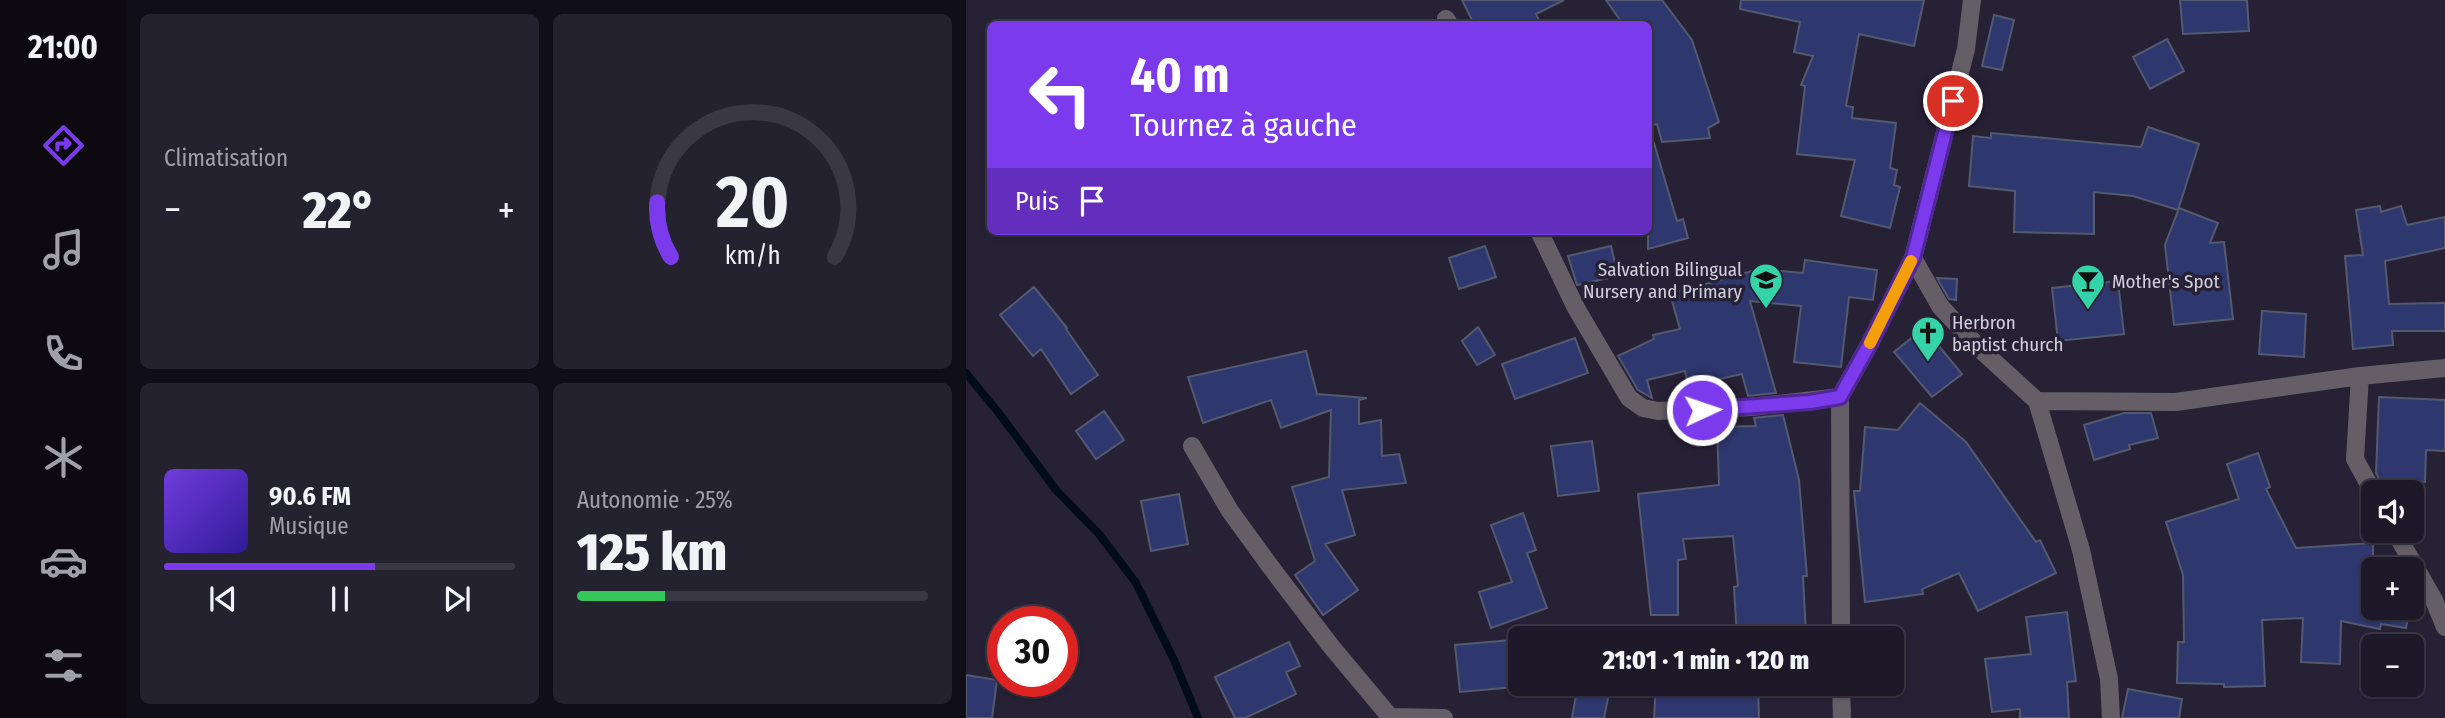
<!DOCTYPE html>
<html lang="fr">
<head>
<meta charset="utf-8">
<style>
  body { margin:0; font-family:"Fira Sans Condensed",sans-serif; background:#252230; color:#f1f3f6; height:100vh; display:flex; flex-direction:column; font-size:26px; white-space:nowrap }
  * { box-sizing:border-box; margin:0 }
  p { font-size:23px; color:#a0a0a8 }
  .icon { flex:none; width:38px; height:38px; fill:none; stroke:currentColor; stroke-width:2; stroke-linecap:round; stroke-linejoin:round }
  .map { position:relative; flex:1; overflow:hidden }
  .sheet { display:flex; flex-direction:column; gap:14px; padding:14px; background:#100e16; width:840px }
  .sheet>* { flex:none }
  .guide { position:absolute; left:21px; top:21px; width:665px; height:214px; border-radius:10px; box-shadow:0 2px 5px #0004,0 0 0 2px #3b3845; background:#7c3aed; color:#fff; overflow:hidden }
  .buttons { position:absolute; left:1395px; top:480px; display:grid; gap:14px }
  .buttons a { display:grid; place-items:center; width:63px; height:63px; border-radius:10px; background:#1d1928; box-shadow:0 2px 5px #0004,0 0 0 2px #3b3845; font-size:35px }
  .speed { position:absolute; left:21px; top:606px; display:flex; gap:14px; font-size:35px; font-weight:700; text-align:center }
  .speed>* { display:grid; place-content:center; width:91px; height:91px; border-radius:50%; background:#1d1928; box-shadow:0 2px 5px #0004,0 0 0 2px #3b3845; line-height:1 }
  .speed .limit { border:10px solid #d22; background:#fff; color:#111 }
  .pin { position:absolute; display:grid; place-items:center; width:60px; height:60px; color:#fff; margin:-30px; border:4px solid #fff; border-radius:50%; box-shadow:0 2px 7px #0007 }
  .me { position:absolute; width:77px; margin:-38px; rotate:87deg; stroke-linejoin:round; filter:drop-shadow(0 0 5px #0008) }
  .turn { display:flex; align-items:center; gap:24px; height:147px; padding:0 28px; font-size:32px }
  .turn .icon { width:91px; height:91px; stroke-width:2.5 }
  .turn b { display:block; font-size:49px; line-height:60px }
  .then { display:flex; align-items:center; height:66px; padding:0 28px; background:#0003; gap:14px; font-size:26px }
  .big { font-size:52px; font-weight:800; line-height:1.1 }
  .sheet .tile { flex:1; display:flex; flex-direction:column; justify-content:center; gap:10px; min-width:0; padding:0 24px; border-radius:10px; background:#252230 }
  .sheet .dial { align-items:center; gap:0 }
  .dial svg { height:182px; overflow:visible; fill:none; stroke:#3b3845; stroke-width:7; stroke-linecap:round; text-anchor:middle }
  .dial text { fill:#f1f3f6; stroke:none }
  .song { display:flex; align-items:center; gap:21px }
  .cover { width:84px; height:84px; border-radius:10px; background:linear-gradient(135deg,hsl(260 70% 55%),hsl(250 70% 35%)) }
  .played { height:7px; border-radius:4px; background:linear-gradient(90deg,#7c3aed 60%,#3b3845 60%) }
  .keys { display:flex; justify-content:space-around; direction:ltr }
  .heat { display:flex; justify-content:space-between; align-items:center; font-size:38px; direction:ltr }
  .charge { height:10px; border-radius:5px; background:linear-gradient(90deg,#34c759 25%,#3b3845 0) }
  .sheet .tiles { flex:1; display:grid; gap:14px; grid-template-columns:repeat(2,1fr) }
  .trip { position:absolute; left:542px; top:626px; width:396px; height:70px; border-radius:10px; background:#1d1928; box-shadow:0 2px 5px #0004,0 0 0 2px #3b3845; font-weight:800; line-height:70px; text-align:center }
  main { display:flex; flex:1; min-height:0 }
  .dock { display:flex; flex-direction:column; width:126px; justify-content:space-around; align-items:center; background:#0c0a10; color:#a0a0a8 }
  .dock .icon { width:49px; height:49px }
  .dock .on { color:#7c3aed }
  .dock b { font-size:32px; color:#f1f3f6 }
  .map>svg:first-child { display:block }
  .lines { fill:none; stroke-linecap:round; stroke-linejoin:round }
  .stream { stroke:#000c1a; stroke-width:8 }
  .building { fill:#2e386e; stroke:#53596f; stroke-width:2 }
  .minor { stroke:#665e66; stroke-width:18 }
  .route-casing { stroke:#51269a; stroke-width:18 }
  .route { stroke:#7c3aed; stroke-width:12 }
  .slow { stroke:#f59e0b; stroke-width:12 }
  .labels { text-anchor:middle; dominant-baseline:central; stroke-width:7; stroke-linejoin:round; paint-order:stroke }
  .poi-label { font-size:19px; fill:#d3d0dd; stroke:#272135; text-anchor:start }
</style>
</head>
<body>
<main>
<nav class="dock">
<b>21:00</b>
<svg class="icon on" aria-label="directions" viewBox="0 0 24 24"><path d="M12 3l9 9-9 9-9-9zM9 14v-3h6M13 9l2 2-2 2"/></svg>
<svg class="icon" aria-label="music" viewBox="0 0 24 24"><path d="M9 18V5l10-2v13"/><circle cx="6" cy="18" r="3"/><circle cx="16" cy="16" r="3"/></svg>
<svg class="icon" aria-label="phone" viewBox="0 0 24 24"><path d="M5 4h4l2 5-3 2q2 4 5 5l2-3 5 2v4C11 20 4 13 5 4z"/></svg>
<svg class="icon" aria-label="climate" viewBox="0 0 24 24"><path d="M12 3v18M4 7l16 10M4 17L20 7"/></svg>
<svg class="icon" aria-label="car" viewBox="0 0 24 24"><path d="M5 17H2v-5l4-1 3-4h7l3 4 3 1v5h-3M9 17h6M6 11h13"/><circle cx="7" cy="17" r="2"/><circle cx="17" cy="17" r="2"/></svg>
<svg class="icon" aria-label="filters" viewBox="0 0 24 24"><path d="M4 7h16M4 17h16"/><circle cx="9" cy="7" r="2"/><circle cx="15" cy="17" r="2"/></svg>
</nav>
<section class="sheet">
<div class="tiles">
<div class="tile"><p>Climatisation</p>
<div class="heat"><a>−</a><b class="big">22°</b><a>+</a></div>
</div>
<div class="tile dial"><svg viewBox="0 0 100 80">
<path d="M14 69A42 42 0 1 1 86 69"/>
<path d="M14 69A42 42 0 0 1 8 45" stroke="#7c3aed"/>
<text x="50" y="56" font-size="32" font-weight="700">20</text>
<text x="50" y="72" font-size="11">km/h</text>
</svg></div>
<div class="tile">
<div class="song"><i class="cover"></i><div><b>90.6 FM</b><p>Musique</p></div></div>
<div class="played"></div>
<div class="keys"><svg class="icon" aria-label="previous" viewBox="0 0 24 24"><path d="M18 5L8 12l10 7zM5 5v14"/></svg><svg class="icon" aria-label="pause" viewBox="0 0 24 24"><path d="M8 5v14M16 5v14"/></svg><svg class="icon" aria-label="next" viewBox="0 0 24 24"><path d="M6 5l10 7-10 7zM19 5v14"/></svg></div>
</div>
<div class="tile"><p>Autonomie · 25%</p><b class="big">125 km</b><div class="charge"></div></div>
</div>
</section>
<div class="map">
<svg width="1479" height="718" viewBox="0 0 1479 718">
  <rect width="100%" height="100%" fill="#272135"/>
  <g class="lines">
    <path class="stream" d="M 0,373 L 32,412 L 90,490 L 133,534 L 170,583 L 208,660 L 232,718"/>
  </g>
  <path class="building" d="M 496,0 L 598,0 L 570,14 L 575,24 L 508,24 Z
    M 640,0 L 696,0 L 726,40 L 753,122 L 742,128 L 744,138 L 696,142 L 691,124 L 682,127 L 682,24 L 657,24 Z
    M 775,0 L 958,0 L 948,46 L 893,34 L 880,106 L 887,107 L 886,118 L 930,123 L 924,168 L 931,170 L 928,185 L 934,187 L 924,228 L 875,216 L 889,160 L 831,154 L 839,86 L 835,85 L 847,56 L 828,52 L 834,22 L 774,9 Z
    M 1214,0 L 1281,0 L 1283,31 L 1217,34 Z
    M 1028,15 L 1048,20 L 1036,70 L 1016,66 Z
    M 1201,39 L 1218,71 L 1184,89 L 1167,57 Z
    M 1182,127 L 1233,144 L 1212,210 L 1167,196 L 1128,192 L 1128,234 L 1048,232 L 1049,191 L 1003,186 L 1007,136 L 1025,138 L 1025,133 L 1175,147 Z
    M 682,143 L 688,143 L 711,221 L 717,219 L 722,238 L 682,249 Z
    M 1414,206 L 1415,212 L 1435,206 L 1441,225 L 1479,217 L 1479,248 L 1419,261 L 1423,304 L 1479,303 L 1479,331 L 1426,331 L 1427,345 L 1387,349 L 1379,256 L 1397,255 L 1390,210 Z
    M 1213,208 L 1252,223 L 1244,243 L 1258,242 L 1267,319 L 1208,325 L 1199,245 Z
    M 519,246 L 530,277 L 493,289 L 483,258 Z
    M 645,246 L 652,276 L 611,285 L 602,256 Z
    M 839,260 L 911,270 L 907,300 L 883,297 L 875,367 L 828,362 L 835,306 L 784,301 L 810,393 L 782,396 L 776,374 L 722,386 L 719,371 L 681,380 L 686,398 L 672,390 L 652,356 L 688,339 L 687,335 L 714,329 L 704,294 L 793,269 L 837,273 Z
    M 971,278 L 991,279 L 990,300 L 983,299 Z
    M 1152,281 L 1158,334 L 1092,341 L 1086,288 Z
    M 68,287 L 101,328 L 100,329 L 132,375 L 105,394 L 75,349 L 67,356 L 34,315 Z
    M 1296,311 L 1340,314 L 1338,357 L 1293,354 Z
    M 512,327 L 529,355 L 511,365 L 496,341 Z
    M 958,328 L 996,374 L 966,397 L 928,352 Z
    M 609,338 L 622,373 L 549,399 L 536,364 Z
    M 340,351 L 351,394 L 401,398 L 393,400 L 393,424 L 415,420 L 416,456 L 433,454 L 440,483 L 376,490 L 389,535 L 359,544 L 392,590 L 357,615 L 329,575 L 349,561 L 326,487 L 363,477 L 365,410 L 315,428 L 305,400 L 237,423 L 222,377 Z
    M 1413,397 L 1479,400 L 1479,451 L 1460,450 L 1459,482 L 1413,479 L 1410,473 Z
    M 954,403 L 1000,442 L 1070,542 L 1074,540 L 1090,573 L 1012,611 L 993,573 L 956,589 L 957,594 L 899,602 L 888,491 L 894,491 L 899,427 L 932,430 Z
    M 138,411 L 158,440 L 130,459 L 110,431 Z
    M 1158,413 L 1185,413 L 1192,438 L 1163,445 L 1164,449 L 1128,460 L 1118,425 Z
    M 817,415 L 833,480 L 841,576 L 837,576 L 840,635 L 771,638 L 768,587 L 772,586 L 767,536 L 717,539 L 720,559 L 712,560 L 712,615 L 685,615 L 672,494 L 753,485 L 751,427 L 790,426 L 788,418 Z
    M 626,441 L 633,491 L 592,496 L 585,446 Z
    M 1292,453 L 1304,487 L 1300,489 L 1330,548 L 1407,543 L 1407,607 L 1444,607 L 1440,628 L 1415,624 L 1414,629 L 1375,621 L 1374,664 L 1335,662 L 1337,618 L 1296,620 L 1299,686 L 1258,687 L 1258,684 L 1211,683 L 1212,642 L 1218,642 L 1217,575 L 1200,522 L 1273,499 L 1261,464 Z
    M 213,494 L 222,544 L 185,551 L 175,501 Z
    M 557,513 L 570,550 L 561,553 L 581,608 L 525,628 L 513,592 L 546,582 L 525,525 Z
    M 1101,612 L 1110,681 L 1101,682 L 1103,718 L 1054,718 L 1054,709 L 1026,712 L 1019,659 L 1065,654 L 1060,617 Z
    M 545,640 L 549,687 L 494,692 L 489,645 Z
    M 323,642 L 334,666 L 320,672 L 330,694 L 279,718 L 269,718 L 249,677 Z
    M 0,675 L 31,680 L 26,718 L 0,718 Z
    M 612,684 L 645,684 L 638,718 L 606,718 Z
    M 690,684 L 792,684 L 793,718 L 688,718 Z
    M 1162,689 L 1216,699 L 1213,718 L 1156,718 Z"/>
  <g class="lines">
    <path class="minor" d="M 480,19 L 483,24
      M 573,231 L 610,308 L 663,398 L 677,408 L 692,411 L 785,407 L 874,397
      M 947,258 L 974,306 L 1014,349 L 1071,401 L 1210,402 L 1394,376 L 1479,368
      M 1394,376 L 1389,459 L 1407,492
      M 1071,401 L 1115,550 L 1143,679 L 1145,718
      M 226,446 L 264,511 L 304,566 L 364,645 L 425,718
      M 1428,530 L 1468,600 L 1479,627
      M 875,639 L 874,397 L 903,345 L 947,258 L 1000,49 L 1006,0
      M 875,684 L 876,718
      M 425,717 L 478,718"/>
  </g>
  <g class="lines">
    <g class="route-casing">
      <path id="route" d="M 736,410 L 844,402 L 874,397 L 903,345 L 947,258 L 987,101"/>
    </g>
    <use href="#route" class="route"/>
    <path class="slow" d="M 904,343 L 945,261"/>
  </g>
  <defs>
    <g id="school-pin" transform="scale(1.75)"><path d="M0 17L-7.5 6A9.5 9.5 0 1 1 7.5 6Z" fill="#34d4a8" stroke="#272135"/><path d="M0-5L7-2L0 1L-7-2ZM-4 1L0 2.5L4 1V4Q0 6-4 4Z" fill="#111"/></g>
    <g id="bar-pin" transform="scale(1.75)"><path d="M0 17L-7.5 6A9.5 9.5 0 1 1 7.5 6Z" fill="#34d4a8" stroke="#272135"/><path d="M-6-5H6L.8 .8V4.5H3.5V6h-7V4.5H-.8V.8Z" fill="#111"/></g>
    <g id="church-pin" transform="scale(1.75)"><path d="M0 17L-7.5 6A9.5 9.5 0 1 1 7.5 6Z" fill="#34d4a8" stroke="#272135"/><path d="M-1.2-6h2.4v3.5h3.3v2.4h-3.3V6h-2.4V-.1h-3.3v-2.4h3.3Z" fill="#111"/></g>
  </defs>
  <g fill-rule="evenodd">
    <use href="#school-pin" x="800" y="280"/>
    <use href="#bar-pin" x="1122" y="281"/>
    <use href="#church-pin" x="962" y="333"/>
  </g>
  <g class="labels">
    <g class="poi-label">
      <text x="776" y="269" text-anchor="end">Salvation Bilingual<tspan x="776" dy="22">Nursery and Primary</tspan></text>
      <text x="1146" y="281">Mother's Spot</text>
      <text x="986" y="322">Herbron<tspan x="986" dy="22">baptist church</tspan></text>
    </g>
  </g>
</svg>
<div class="buttons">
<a><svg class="icon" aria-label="sound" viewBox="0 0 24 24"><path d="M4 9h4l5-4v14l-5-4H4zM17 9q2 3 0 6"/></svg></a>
<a>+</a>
<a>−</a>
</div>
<div class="speed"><div class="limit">30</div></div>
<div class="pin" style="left:987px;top:101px;background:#d93025"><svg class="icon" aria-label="arrive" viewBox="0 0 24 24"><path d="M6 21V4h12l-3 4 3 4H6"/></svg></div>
<svg class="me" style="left:736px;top:410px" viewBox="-20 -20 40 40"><circle r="17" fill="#7c3aed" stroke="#fff" stroke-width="3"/><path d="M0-11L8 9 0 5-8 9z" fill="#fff"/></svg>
<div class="trip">21:01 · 1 min · 120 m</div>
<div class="guide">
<div class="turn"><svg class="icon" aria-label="left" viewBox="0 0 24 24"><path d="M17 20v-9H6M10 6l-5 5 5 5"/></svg><div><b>40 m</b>Tournez à gauche</div></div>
<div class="then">Puis<svg class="icon" aria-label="arrive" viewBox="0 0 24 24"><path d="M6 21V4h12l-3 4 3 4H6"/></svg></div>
</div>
</div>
</main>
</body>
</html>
